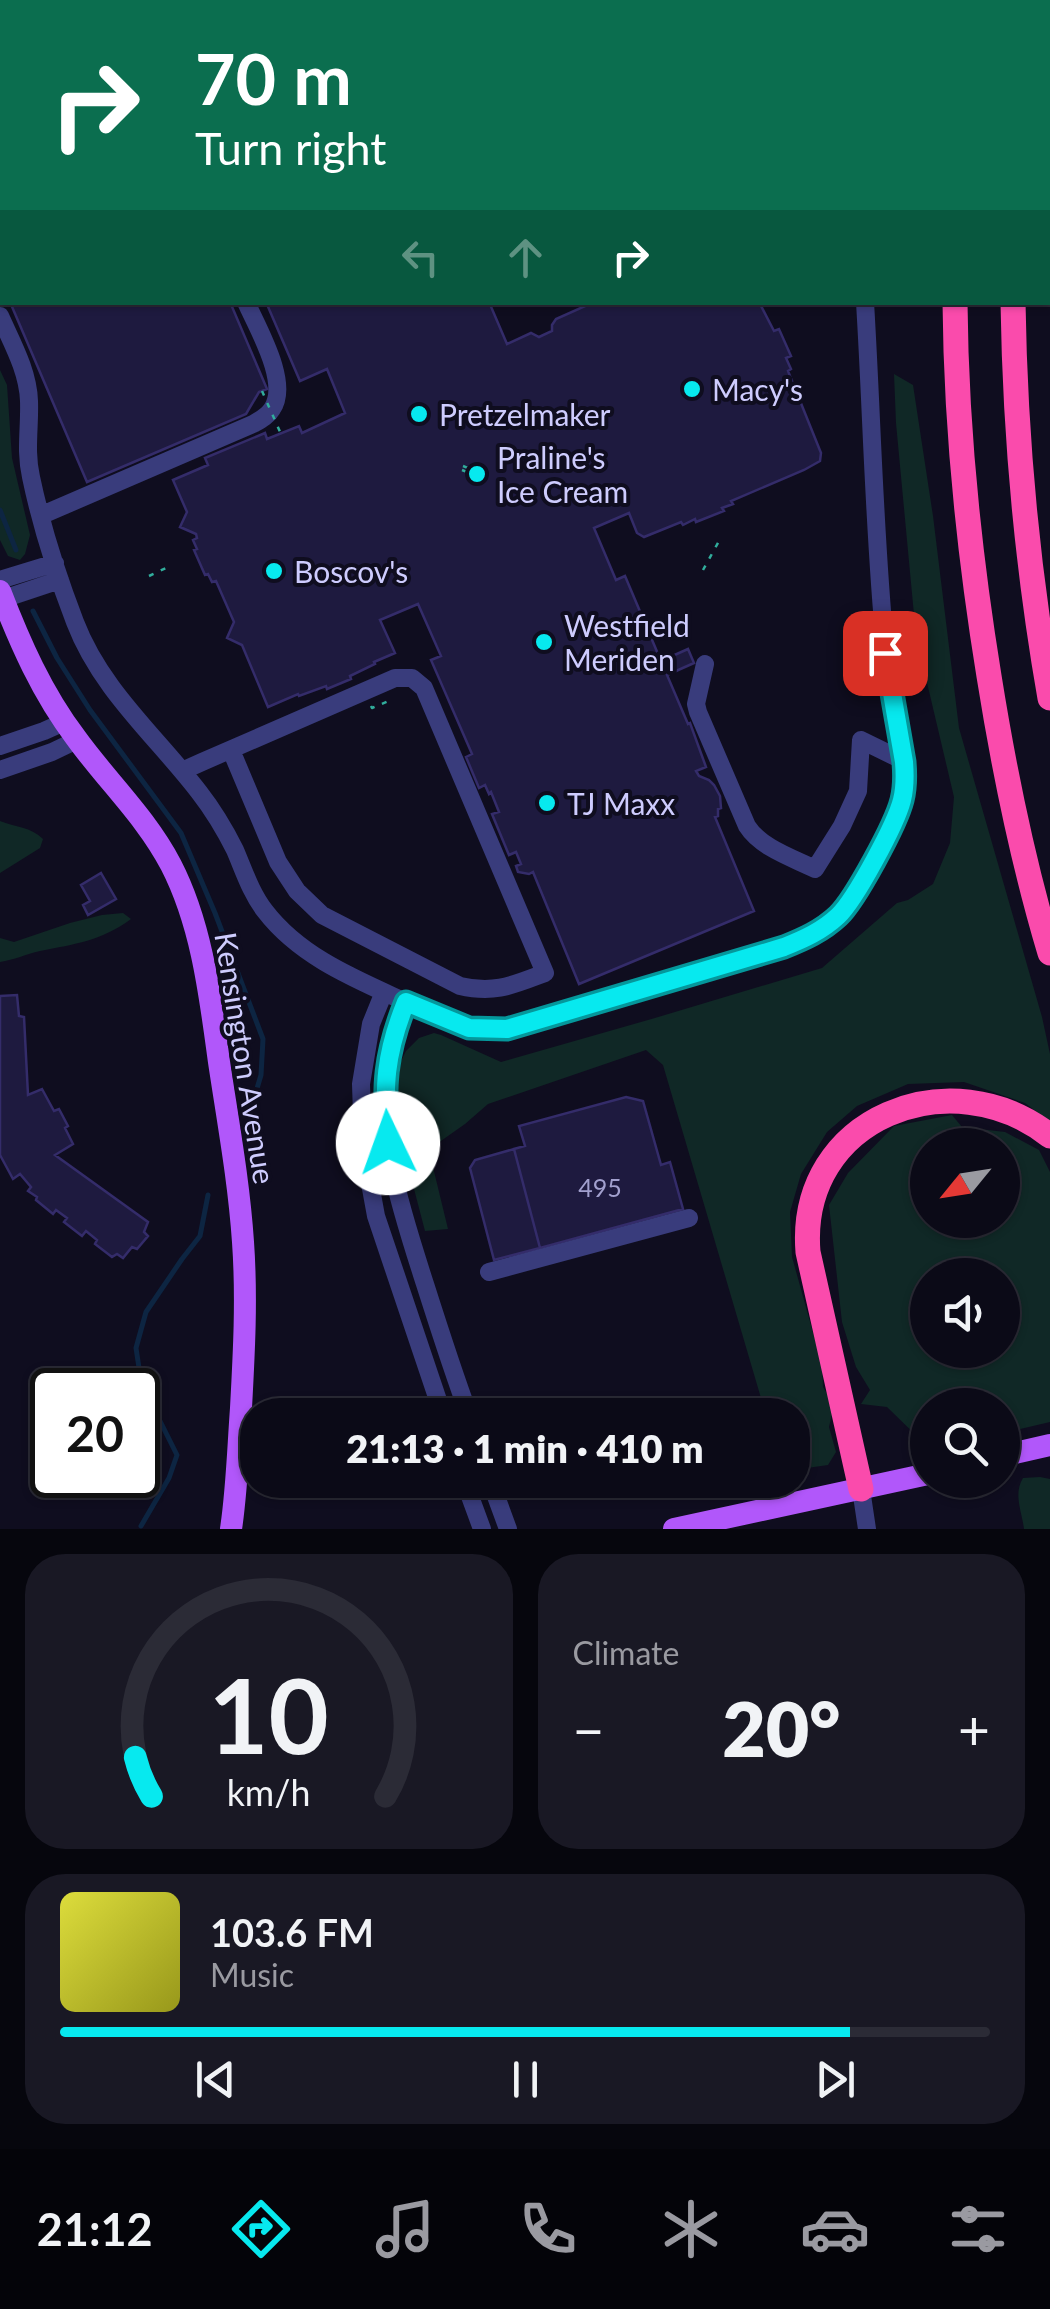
<!DOCTYPE html>
<html lang="en">
<head>
<meta charset="utf-8">
<style>
  body { margin:0; font-family:Lato,sans-serif; background:#191824; color:#f1f3f6; height:100vh; display:flex; flex-direction:column; font-size:38px; white-space:nowrap }
  * { box-sizing:border-box; margin:0 }
  p { font-size:32px; color:#9a9aa1 }
  .icon { flex:none; width:55px; height:55px; fill:none; stroke:currentColor; stroke-width:2; stroke-linecap:round; stroke-linejoin:round }
  .map { position:relative; height:1529px; overflow:hidden }
  .drawer { display:flex; flex-direction:column; gap:25px; padding:25px; background:#06060d; flex:1 }
  .drawer>* { flex:none }
  .top-card { position:absolute; left:0px; top:0px; width:1050px; height:305px; box-shadow:0 2px 8px #0004,0 0 0 2px #2b2b36; background:#0b6e4f; color:#fff; overflow:hidden }
  .needle { width:65px; rotate:240deg }
  .buttons { position:absolute; left:910px; top:1128px; display:grid; gap:20px }
  .buttons a { display:grid; place-items:center; width:110px; height:110px; border-radius:50%; background:#0b0a17; box-shadow:0 2px 8px #0004,0 0 0 2px #2b2b36; font-size:50px }
  .speed { position:absolute; left:30px; top:1368px; display:flex; gap:20px; font-size:50px; font-weight:700; text-align:center }
  .speed>* { display:grid; place-content:center; width:130px; height:130px; border-radius:50%; background:#0b0a17; box-shadow:0 2px 8px #0004,0 0 0 2px #2b2b36; line-height:1 }
  .speed .limit { border:5px solid #111; border-radius:15px; background:#fff; color:#111 }
  .pin { position:absolute; display:grid; place-items:center; width:85px; height:85px; color:#fff; margin:-42px; border-radius:20px; box-shadow:0 5px 15px #0006 }
  .me { position:absolute; width:110px; margin:-55px; rotate:357deg; stroke-linejoin:round; filter:drop-shadow(0 0 8px #0008) }
  .turn { display:flex; align-items:center; gap:35px; height:210px; padding:0 30px; font-size:45px }
  .turn .icon { width:130px; height:130px; stroke-width:2.5 }
  .turn b { display:block; font-size:70px; line-height:85px }
  .lanes { display:flex; align-items:center; height:95px; padding:0 30px; background:#0003; justify-content:center; gap:50px; direction:ltr }
  .lanes .off { opacity:.35 }
  .big { font-size:75px; font-weight:800; line-height:1.1 }
  .drawer .widget { flex:1; display:flex; flex-direction:column; justify-content:center; gap:15px; min-width:0; padding:0 35px; border-radius:40px; background:#191824 }
  .drawer .dial { align-items:center; gap:0 }
  .dial svg { height:260px; overflow:visible; fill:none; stroke:#2b2b36; stroke-width:7; stroke-linecap:round; text-anchor:middle }
  .dial text { fill:#f1f3f6; stroke:none }
  .song { display:flex; align-items:center; gap:30px }
  .cover { width:120px; height:120px; border-radius:15px; background:linear-gradient(135deg,hsl(60 70% 55%),hsl(60 70% 35%)) }
  .played { height:10px; border-radius:5px; background:linear-gradient(90deg,#07e9ef 85%,#2b2b36 85%) }
  .keys { display:flex; justify-content:space-around; direction:ltr }
  .heat { display:flex; justify-content:space-between; align-items:center; font-size:55px; direction:ltr }
  .drawer .tiles { flex:1; display:grid; gap:25px; grid-template-columns:1fr 1fr }
  .widget:last-child { grid-column:span 2 }
  .trip { position:absolute; left:240px; top:1398px; width:570px; height:100px; border-radius:40px; background:#0b0a17; box-shadow:0 2px 8px #0004,0 0 0 2px #2b2b36; font-weight:800; line-height:100px; text-align:center }
  .tabs { display:flex; height:160px; justify-content:space-around; align-items:center; background:#040409; color:#9a9aa1 }
  .tabs .icon { width:70px; height:70px }
  .tabs .active { color:#07e9ef }
  .tabs b { font-size:45px; color:#f1f3f6 }
  .map>svg:first-child { display:block }
  .green { fill:#102826; fill-rule:evenodd }
  .lines { fill:none; stroke-linecap:round; stroke-linejoin:round }
  .stream { stroke:#0d2542; stroke-width:5 }
  .building { fill:#1e1a3f; stroke:#342c6a; stroke-width:2.5 }
  .path { stroke:#31ad9c; stroke-width:2.5; stroke-dasharray:5 8; stroke-linecap:butt }
  .minor { stroke:#393c7c; stroke-width:18 }
  .major { stroke:#b157fa; stroke-width:22 }
  .highway { stroke:#fa4bac; stroke-width:25 }
  .path-bridge { stroke:#31ad9c; stroke-width:2.5; stroke-dasharray:5 8; stroke-linecap:butt }
  .route-casing { stroke:#05979b; stroke-width:25 }
  .route { stroke:#07e9ef; stroke-width:18 }
  .poi-dot { fill:#07e9ef; stroke:#0f0d1f; stroke-width:4 }
  .labels { text-anchor:middle; dominant-baseline:central; stroke-width:8; stroke-linejoin:round; paint-order:stroke }
  .number-label { font-size:25px; fill:#a2a0ce }
  .poi-label { font-size:30px; fill:#ceccfe; stroke:#0f0d1f; text-anchor:start }
  .street-label { font-size:30px; fill:#ceccfe; stroke:#0f0d1f }
</style>
</head>
<body>
<div class="map">
<svg width="1050" height="1529" viewBox="0 0 1050 1529">
  <rect width="100%" height="100%" fill="#0f0d1f"/>
  <path class="green" d="M 637,0 L 940,0 L 940,2 L 646,2 Z
    M 0,370 L 7,385 L 12,458 L 30,535 L 25,554 L 20,560 L 8,556 L 0,540 Z
    M 894,374 L 913,385 L 933,516 L 959,728 L 1042,1017 L 1050,1054 L 1050,1122 L 1025,1103 L 964,1082 L 908,1084 L 857,1106 L 827,1132 L 801,1174 L 790,1212 L 792,1257 L 822,1365 L 823,1387 L 834,1405 L 829,1427 L 836,1452 L 828,1465 L 793,1470 L 792,1415 L 766,1415 L 663,1065 L 646,1050 L 488,1104 L 465,1124 L 438,1143 L 431,1159 L 448,1229 L 425,1231 L 408,1166 L 405,1130 L 396,1102 L 401,1061 L 406,1051 L 419,1038 L 434,1033 L 441,1035 L 501,1062 L 655,1018 L 822,968 L 897,903 L 908,900 L 933,884 L 950,843 L 954,797 L 916,636 L 896,423 Z
    M 0,821 C 15,827 31,827 43,839 L 40,848 L 0,873 Z
    M 123,913 L 131,919 C 101,941 75,944 40,951 C 26,954 14,960 0,962 L 0,938 L 14,942 L 70,923 L 102,915 Z
    M 952,1115 L 962,1127 L 1005,1132 L 1039,1150 L 1050,1172 L 1050,1422 L 1003,1433 L 1002,1405 L 928,1405 L 927,1446 L 887,1407 L 861,1404 L 870,1390 L 856,1367 L 842,1322 L 829,1205 L 848,1173 L 894,1126 ZM 1002,1145 L 1002,1220 L 928,1220 L 928,1145 ZM 1002,1275 L 1002,1350 L 928,1350 L 928,1275 Z
    M 1040,1477 L 1050,1479 L 1050,1529 L 1024,1529 C 1022,1512 1013,1494 1023,1478 Z"/>
  <g class="lines">
    <path class="stream" d="M 708,0 L 711,2
      M 0,510 L 16,550
      M 33,611 L 57,658 L 90,710 L 181,833 L 215,913 L 263,1039 L 261,1075 L 245,1129
      M 141,1526 L 169,1478 L 177,1455 L 155,1411 L 149,1391 L 141,1381 L 136,1348 L 146,1312 L 182,1259 L 200,1236 L 208,1195"/>
  </g>
  <path class="building" d="M 2,111 L 2,285 L 0,279 L 0,112 Z
    M 10,302 L 230,302 L 267,389 L 259,392 L 246,414 L 87,482 Z
    M 266,302 L 489,302 L 507,344 L 531,333 L 539,337 L 552,331 L 552,325 L 556,319 L 594,302 L 759,302 L 774,331 L 779,329 L 791,356 L 786,358 L 791,369 L 788,371 L 821,453 L 820,461 L 804,470 L 731,501 L 733,504 L 722,508 L 724,511 L 696,522 L 695,519 L 683,525 L 681,522 L 644,537 L 637,533 L 629,513 L 594,528 L 616,580 L 625,576 L 661,661 L 688,649 L 694,663 L 667,675 L 688,724 L 690,723 L 706,767 L 696,771 L 699,776 L 709,780 L 714,785 L 720,796 L 721,808 L 718,809 L 718,816 L 715,817 L 754,911 L 579,984 L 533,872 L 529,874 L 518,872 L 516,866 L 521,864 L 516,852 L 509,855 L 492,814 L 499,812 L 491,792 L 489,794 L 485,785 L 479,788 L 466,757 L 472,754 L 431,660 L 441,656 L 418,604 L 380,620 L 395,653 L 374,662 L 375,664 L 350,676 L 351,679 L 327,689 L 326,686 L 299,696 L 298,694 L 268,707 L 242,645 L 227,638 L 234,622 L 216,581 L 212,582 L 208,574 L 205,575 L 194,550 L 197,549 L 193,540 L 197,538 L 196,534 L 180,527 L 187,512 L 173,480 L 208,465 L 205,458 L 265,433 L 267,439 L 299,426 L 302,433 L 345,413 L 327,369 L 300,381 Z
    M 101,873 L 116,899 L 88,915 L 83,905 L 90,901 L 81,885 Z
    M 17,995 L 19,1016 L 24,1017 L 28,1095 L 42,1089 L 54,1111 L 59,1109 L 68,1126 L 65,1128 L 73,1144 L 55,1155 L 148,1222 L 144,1232 L 148,1236 L 137,1249 L 132,1247 L 123,1258 L 117,1254 L 112,1257 L 95,1244 L 97,1240 L 86,1231 L 82,1236 L 64,1222 L 67,1218 L 56,1210 L 53,1214 L 36,1200 L 37,1197 L 28,1191 L 31,1187 L 20,1174 L 13,1179 L 0,1155 L 0,996 Z
    M 626,1097 L 643,1101 L 661,1165 L 670,1162 L 683,1209 L 540,1248 L 514,1149 L 525,1146 L 519,1126 Z
    M 514,1149 L 540,1248 L 494,1260 L 470,1168 L 475,1160 Z
    M 566,1398 L 572,1415 L 536,1415 L 534,1410 Z"/>
  <g class="lines">
    <path class="path" d="M 789,306 L 796,302
      M 463,466 L 480,473
      M 462,470 L 479,477
      M 703,570 L 719,541
      M 149,576 L 166,568
      M 371,706 L 372,708 L 391,700"/>
    <path class="minor" d="M 168,0 L 169,2
      M 491,0 L 499,2
      M 395,2 L 396,0
      M 0,96 L 2,94
      M 0,316 C 12,343 28,371 29,401 C 30,427 25,451 31,477 C 41,525 57,575 75,622 C 101,690 156,736 199,792 C 213,810 225,830 235,850 C 244,871 251,893 265,911 C 301,958 358,980 410,1004 C 430,1013 451,1025 474,1028 C 492,1031 508,1029 526,1024 L 807,938 C 819,930 833,922 843,911 C 859,891 898,821 902,796 C 912,747 889,695 885,645 C 874,532 872,417 865,302
      M 42,515 L 253,424 C 260,420 268,416 272,409 C 290,383 258,329 246,302
      M 0,580 L 55,563
      M 3,599 L 60,580
      M 705,664 L 696,704 L 698,712 L 747,826 C 761,848 793,858 815,869 L 842,826 L 858,791 L 861,740 L 904,761
      M 0,746 L 44,731 L 64,722
      M 0,770 L 52,752 L 77,740
      M 182,771 L 202,762 L 395,678 L 412,678 L 424,688 L 545,973 C 513,985 495,994 460,986 L 322,915 L 297,891 L 278,862 L 231,750
      M 384,992 L 371,1024 L 361,1084 L 363,1145 L 376,1216 L 443,1415
      M 405,1002 C 398,1020 390,1040 387,1060 C 376,1137 402,1212 425,1284 C 439,1328 453,1372 469,1415
      M 489,1272 L 689,1218
      M 464,1480 L 482,1529
      M 490,1480 L 508,1529
      M 861,1489 L 867,1529"/>
    <path class="major" d="M 0,591 C 20,643 42,693 76,738 C 107,781 146,817 171,865 C 202,925 210,996 219,1062 C 228,1122 239,1182 243,1242 C 247,1298 244,1353 241,1408 C 238,1449 237,1489 231,1529
      M 1002,1456 L 1050,1445
      M 674,1529 L 928,1474"/>
    <path class="highway" d="M 960,2 L 960,0
      M 1016,2 L 1016,0
      M 955,302 C 956,428 969,553 989,676 C 1004,770 1023,863 1050,953
      M 1013,302 C 1015,436 1027,567 1050,698
      M 861,1489 L 808,1252 C 797,1117 952,1058 1050,1136"/>
    <path class="path-bridge" d="M 262,391 L 281,434"/>
  </g>
  <g class="lines">
    <g class="route-casing">
      <path id="route" d="M 388,1143 C 383,1087 385,1054 406,1002 L 469,1028 L 507,1029 L 784,947 C 804,939 822,931 838,916 C 855,900 896,824 902,800 C 905,788 905,774 904,762 L 885,653"/>
    </g>
    <use href="#route" class="route"/>
  </g>
  <g class="poi-dot">
    <circle cx="692" cy="389" r="10"/>
    <circle cx="419" cy="414" r="10"/>
    <circle cx="477" cy="474" r="10"/>
    <circle cx="274" cy="571" r="10"/>
    <circle cx="544" cy="642" r="10"/>
    <circle cx="547" cy="803" r="10"/>
  </g>
  <g class="labels">
    <g class="number-label">
      <text x="600" y="1187">495</text>
    </g>
    <g class="poi-label">
      <text x="712" y="389">Macy's</text>
      <text x="439" y="414">Pretzelmaker</text>
      <text x="497" y="457">Praline's<tspan x="497" dy="34">Ice Cream</tspan></text>
      <text x="294" y="571">Boscov's</text>
      <text x="564" y="625">Westfield<tspan x="564" dy="34">Meriden</tspan></text>
      <text x="567" y="803">TJ Maxx</text>
    </g>
    <g class="street-label">
      <text transform="translate(246 1058) rotate(81)">Kensington Avenue</text>
    </g>
  </g>
</svg>
<div class="buttons">
<a><svg class="needle" viewBox="-14 -14 28 28"><path d="M0-13l5 13h-10z" fill="#e53935"/><path d="M0 13l5-13h-10z" fill="#9a9aa1"/></svg></a>
<a><svg class="icon" aria-label="sound" viewBox="0 0 24 24"><path d="M4 9h4l5-4v14l-5-4H4zM17 9q2 3 0 6"/></svg></a>
<a><svg class="icon" aria-label="search" viewBox="0 0 24 24"><circle cx="10" cy="10" r="6"/><path d="M15 15l6 6"/></svg></a>
</div>
<div class="speed"><div class="limit">20</div></div>
<div class="pin" style="left:885px;top:653px;background:#d93025"><svg class="icon" aria-label="arrive" viewBox="0 0 24 24"><path d="M6 21V4h12l-3 4 3 4H6"/></svg></div>
<svg class="me" style="left:388px;top:1143px" viewBox="-20 -20 40 40"><circle r="19" fill="#fff"/><path d="M0-13L10 11 0 6-10 11z" fill="#07e9ef"/></svg>
<div class="trip">21:13 · 1 min · 410 m</div>
<div class="top-card">
<div class="turn"><svg class="icon" aria-label="right" viewBox="0 0 24 24"><path d="M7 20v-9h11M14 6l5 5-5 5"/></svg><div><b>70 m</b>Turn right</div></div>
<div class="lanes"><svg class="icon off" aria-label="left" viewBox="0 0 24 24"><path d="M17 20v-9H6M10 6l-5 5 5 5"/></svg><svg class="icon off" aria-label="ahead" viewBox="0 0 24 24"><path d="M12 20V5M6 11l6-6 6 6"/></svg><svg class="icon" aria-label="right" viewBox="0 0 24 24"><path d="M7 20v-9h11M14 6l5 5-5 5"/></svg></div>
</div>
</div>
<section class="drawer">
<div class="tiles">
<div class="widget dial"><svg viewBox="0 0 100 80">
<path d="M14 69A42 42 0 1 1 86 69"/>
<path d="M14 69A42 42 0 0 1 9 57" stroke="#07e9ef"/>
<text x="50" y="56" font-size="32" font-weight="700">10</text>
<text x="50" y="72" font-size="11">km/h</text>
</svg></div>
<div class="widget"><p>Climate</p>
<div class="heat"><a>−</a><b class="big">20°</b><a>+</a></div>
</div>
<div class="widget">
<div class="song"><i class="cover"></i><div><b>103.6 FM</b><p>Music</p></div></div>
<div class="played"></div>
<div class="keys"><svg class="icon" aria-label="previous" viewBox="0 0 24 24"><path d="M18 5L8 12l10 7zM5 5v14"/></svg><svg class="icon" aria-label="pause" viewBox="0 0 24 24"><path d="M8 5v14M16 5v14"/></svg><svg class="icon" aria-label="next" viewBox="0 0 24 24"><path d="M6 5l10 7-10 7zM19 5v14"/></svg></div>
</div>
</div>
</section>
<nav class="tabs">
<b>21:12</b>
<svg class="icon active" aria-label="directions" viewBox="0 0 24 24"><path d="M12 3l9 9-9 9-9-9zM9 14v-3h6M13 9l2 2-2 2"/></svg>
<svg class="icon" aria-label="music" viewBox="0 0 24 24"><path d="M9 18V5l10-2v13"/><circle cx="6" cy="18" r="3"/><circle cx="16" cy="16" r="3"/></svg>
<svg class="icon" aria-label="phone" viewBox="0 0 24 24"><path d="M5 4h4l2 5-3 2q2 4 5 5l2-3 5 2v4C11 20 4 13 5 4z"/></svg>
<svg class="icon" aria-label="climate" viewBox="0 0 24 24"><path d="M12 3v18M4 7l16 10M4 17L20 7"/></svg>
<svg class="icon" aria-label="car" viewBox="0 0 24 24"><path d="M5 17H2v-5l4-1 3-4h7l3 4 3 1v5h-3M9 17h6M6 11h13"/><circle cx="7" cy="17" r="2"/><circle cx="17" cy="17" r="2"/></svg>
<svg class="icon" aria-label="filters" viewBox="0 0 24 24"><path d="M4 7h16M4 17h16"/><circle cx="9" cy="7" r="2"/><circle cx="15" cy="17" r="2"/></svg>
</nav>
</body>
</html>
